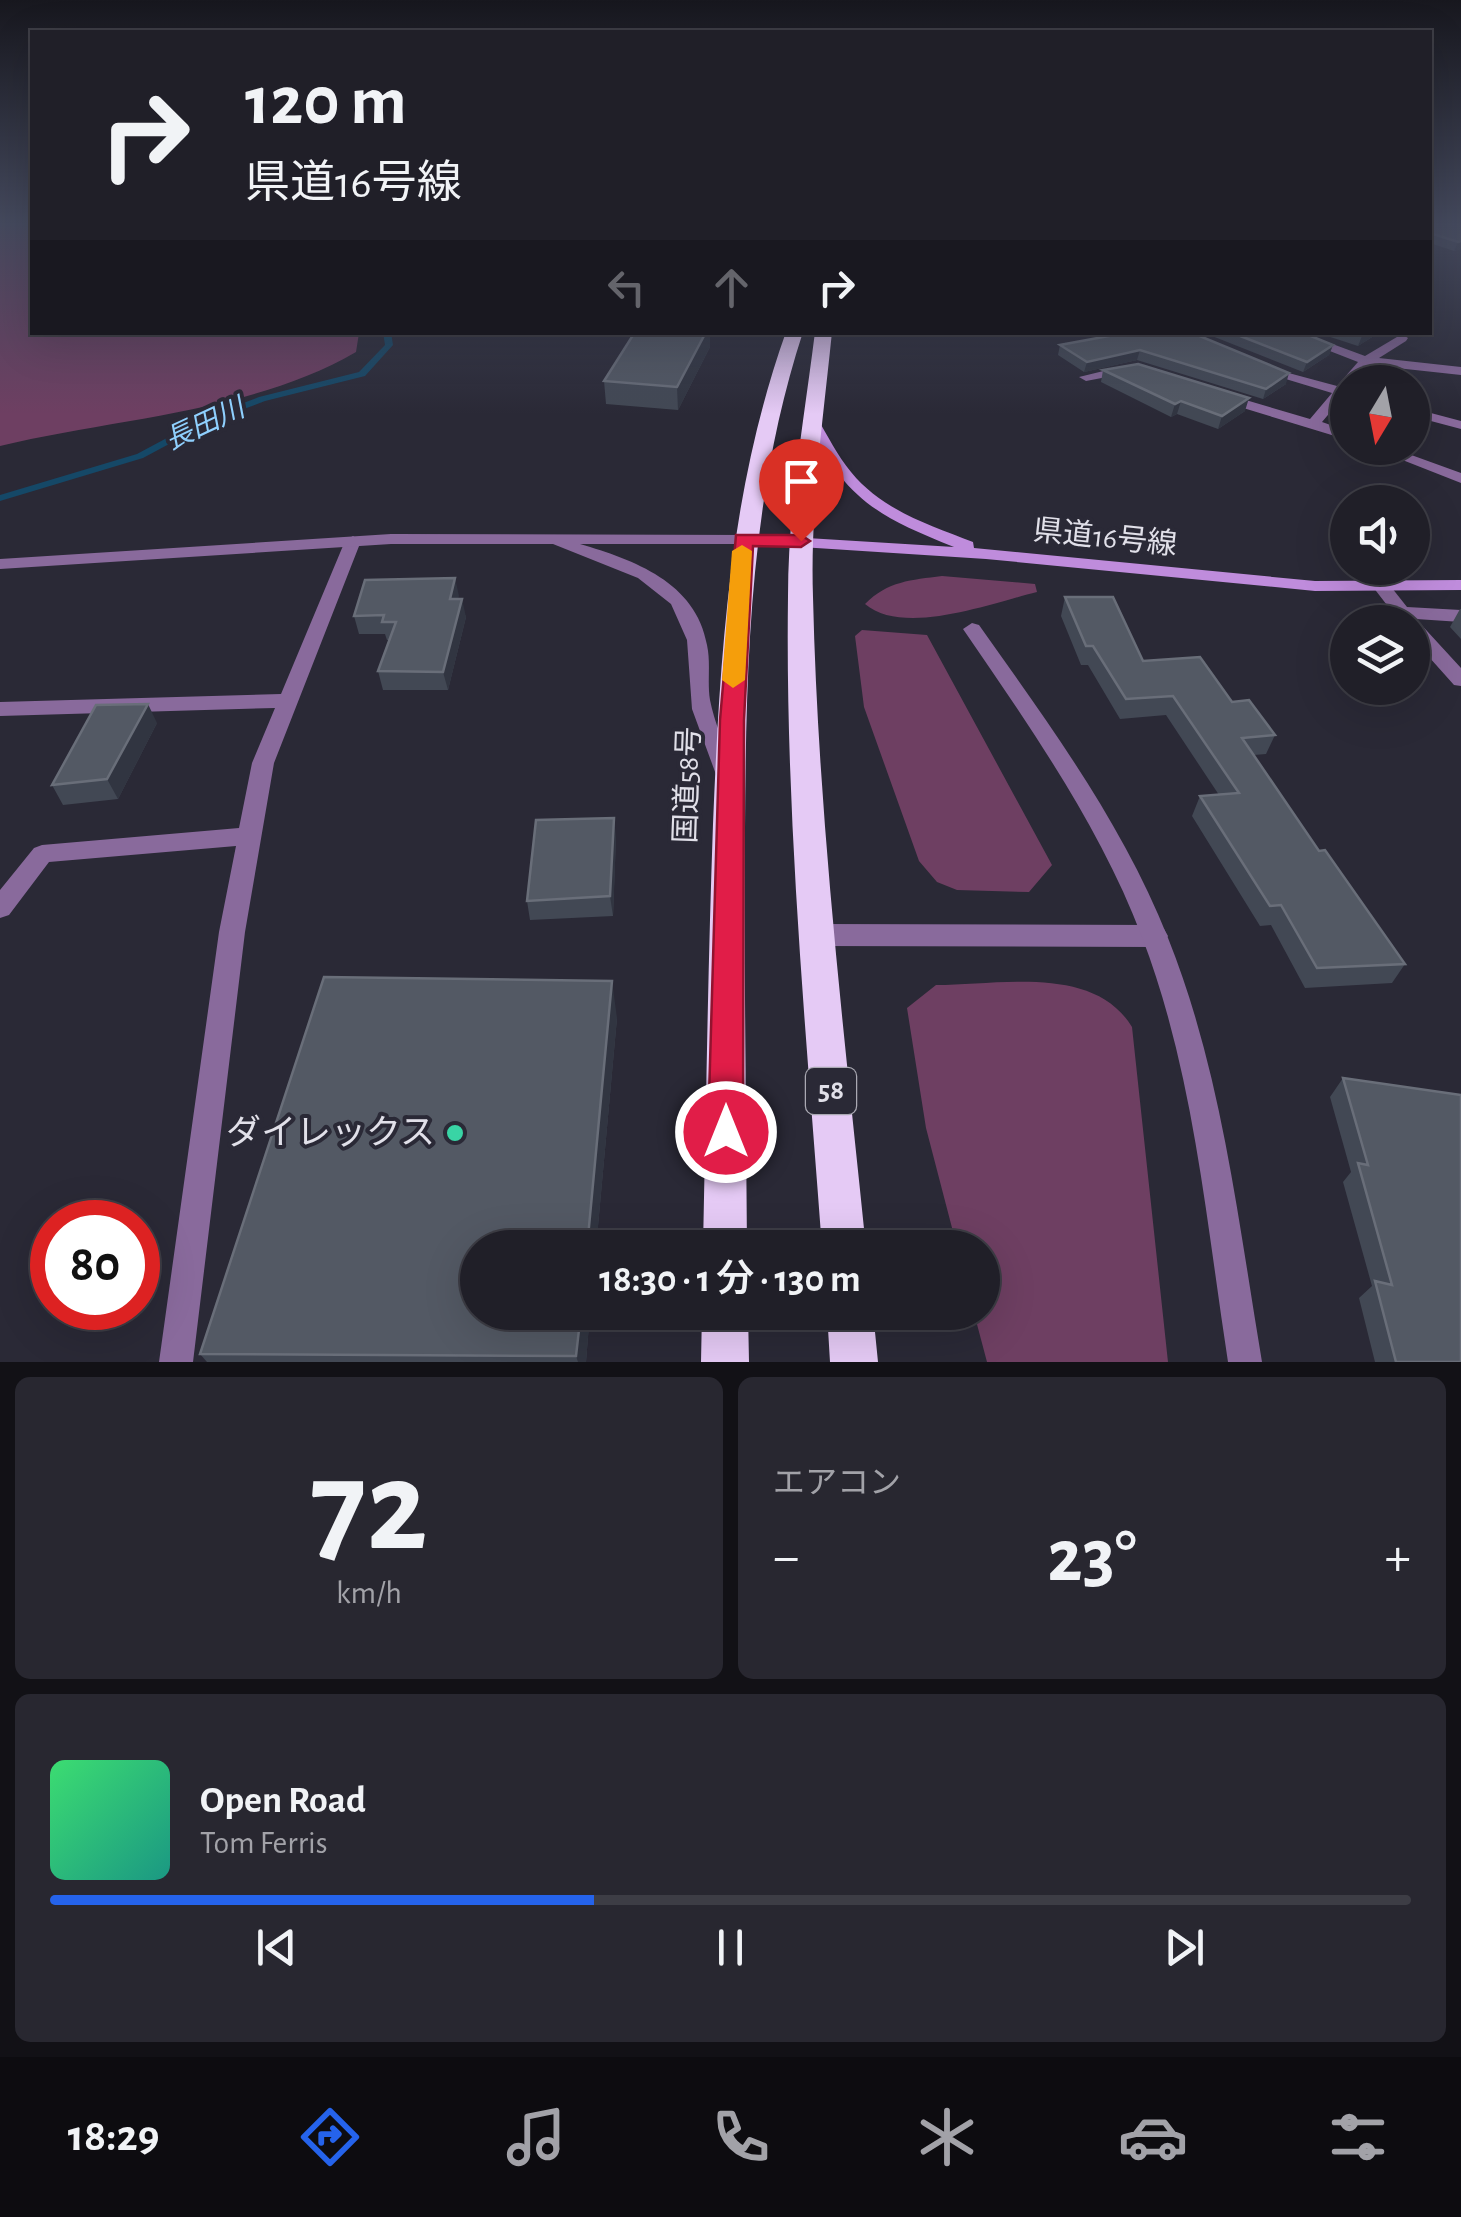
<!DOCTYPE html>
<html lang="ja">
<head>
<meta charset="utf-8">
<style>
  body { margin:0; font-family:"Alegreya Sans","Noto Sans JP",sans-serif; background:#282730; color:#f1f3f6; height:100vh; display:flex; flex-direction:column; font-size:38px; white-space:nowrap }
  * { box-sizing:border-box; margin:0 }
  p { font-size:32px; color:#a2a2a8 }
  .icon { flex:none; width:55px; height:55px; fill:none; stroke:currentColor; stroke-width:2; stroke-linecap:round; stroke-linejoin:round }
  .map { position:relative; height:1362px; overflow:hidden }
  .sheet { display:flex; flex-direction:column; gap:15px; padding:15px; background:#121116; flex:1 }
  .sheet>* { flex:none }
  .top-card { position:absolute; left:30px; top:30px; width:1402px; height:305px; border-radius:0px; box-shadow:0 10px 40px #0002,0 0 0 2px #3d3d45; background:#201f28; color:#f1f3f6; overflow:hidden }
  .needle { width:65px; rotate:190deg }
  .buttons { position:absolute; left:1330px; top:365px; display:grid; gap:20px }
  .buttons a { display:grid; place-items:center; width:100px; height:100px; border-radius:50%; background:#201f28; box-shadow:0 10px 40px #0002,0 0 0 2px #3d3d45; font-size:50px }
  .speed { position:absolute; left:30px; top:1200px; display:flex; gap:20px; font-size:50px; font-weight:700; text-align:center }
  .speed>* { display:grid; place-content:center; width:130px; height:130px; border-radius:50%; background:#201f28; box-shadow:0 10px 40px #0002,0 0 0 2px #3d3d45; line-height:1 }
  .speed .limit { border:15px solid #d22; background:#fff; color:#111 }
  .pin { position:absolute; display:grid; place-items:center; width:85px; height:85px; color:#fff; margin:-102px -42px; border-radius:50% 50% 50% 0; rotate:-45deg; box-shadow:0 0 10px #0007 }
  .pin .icon { rotate:45deg }
  .me { position:absolute; width:110px; margin:-55px; rotate:0deg; stroke-linejoin:round; filter:drop-shadow(0 0 8px #0008) }
  .turn { display:flex; align-items:center; gap:35px; height:210px; padding:0 50px; font-size:45px }
  .turn .icon { width:130px; height:130px; stroke-width:2.5 }
  .turn b { display:block; font-size:70px; line-height:85px }
  .lanes { display:flex; align-items:center; height:95px; padding:0 50px; background:#0003; justify-content:center; gap:50px; direction:ltr }
  .lanes .off { opacity:.35 }
  .big { font-size:75px; font-weight:600; line-height:1.1 }
  .sheet .card { flex:1; display:flex; flex-direction:column; justify-content:center; gap:15px; min-width:0; padding:0 35px; border-radius:15px; background:#282730 }
  .sheet .dial { align-items:center; gap:0 }
  .dial b { font-size:130px; line-height:1 }
  .song { display:flex; align-items:center; gap:30px }
  .cover { width:120px; height:120px; border-radius:15px; background:linear-gradient(135deg,hsl(140 70% 55%),hsl(170 70% 35%)) }
  .played { height:10px; border-radius:5px; background:linear-gradient(90deg,#2563eb 40%,#3d3d45 40%) }
  .keys { display:flex; justify-content:space-around; direction:ltr }
  .heat { display:flex; justify-content:space-between; align-items:center; font-size:55px; direction:ltr }
  .sheet .tiles { flex:1; display:grid; gap:15px; grid-template-columns:1fr 1fr }
  .card:last-child { grid-column:span 2 }
  .trip { position:absolute; left:460px; top:1230px; width:540px; height:100px; border-radius:50px; background:#201f28; box-shadow:0 10px 40px #0002,0 0 0 2px #3d3d45; font-weight:600; line-height:100px; text-align:center }
  .menu { display:flex; height:160px; justify-content:space-around; align-items:center; background:#0d0c10; color:#a2a2a8 }
  .menu .icon { width:70px; height:70px }
  .menu .on { color:#2563eb }
  .menu b { font-size:45px; color:#f1f3f6 }
  .map>svg:first-child { display:block }
  .green { fill:#6e3f62 }
  .lines { fill:none; stroke-linecap:round; stroke-linejoin:round }
  .stream { fill:#154867; fill-rule:evenodd }
  .minor { fill:#896a9c; fill-rule:evenodd }
  .tertiary { fill:#896a9c; fill-rule:evenodd }
  .secondary { fill:#bf8cdc; fill-rule:evenodd }
  .trunk { fill:#e5caf5; fill-rule:evenodd }
  .wall { fill:#424854 }
  .shaded-wall { fill:#313541 }
  .building { fill:#535964; stroke:#696e79; stroke-width:2.5 }
  .route { fill:#e11d48; stroke:#92132f; stroke-width:2.5 }
  .slow { fill:#f59e0b }
  .poi-dot { fill:#39d4a5; stroke:#2a2936; stroke-width:4 }
  .labels { text-anchor:middle; dominant-baseline:central; stroke-width:8; stroke-linejoin:round; paint-order:stroke }
  .far-water-label { font-size:28px; font-style:italic; fill:#8fd0fe; stroke:#2a2936 }
  .shield { fill:#2a2936; stroke:#aaa9b3; stroke-width:2.5 }
  .shield-label { font-size:28px; font-weight:bold; fill:#e1e0e9 }
  .street-label { font-size:30px; fill:#e1e0e9; stroke:#2a2936 }
  .near-poi-label { font-size:35px; fill:#e1e0e9; stroke:#2a2936; text-anchor:end }
</style>
</head>
<body>
<div class="map">
<svg width="1461" height="1362" viewBox="0 0 1461 1362">
  <rect width="100%" height="100%" fill="#2a2936"/>
  <path class="green" d="M 0,223 L 32,223 L 32,332 L 359,333 L 356,352 C 251,413 116,418 0,446 Z
    M 942,576 L 1035,584 L 1037,592 C 992,603 904,637 865,604 C 888,581 911,580 942,576 Z
    M 862,630 L 927,635 L 1052,865 L 1029,892 L 957,890 L 937,882 L 919,861 L 864,707 L 855,636 Z
    M 936,985 C 999,985 1094,964 1132,1027 L 1168,1362 L 987,1362 L 974,1313 L 982,1312 L 982,1248 L 957,1247 L 926,1128 L 907,1008 Z"/>
  <g class="lines">
    <path class="stream" d="M 383,332 L 391,332 L 393,345 L 365,376 L 265,401 L 212,421 L 143,458 L 0,501 L 0,495 L 137,454 L 206,417 L 259,397 L 359,372 L 385,345 Z"/>
    <path class="minor" d="M 1281,332 L 1300,332 L 1365,356 L 1402,334 L 1408,338 L 1406,341 L 1379,358 L 1461,367 L 1461,375 L 1369,365 L 1355,382 L 1348,382 L 1348,398 L 1343,397 L 1322,422 L 1348,431 L 1348,440 L 1217,400 L 1215,397 L 1222,393 L 1310,419 L 1332,393 L 1259,371 L 1259,365 L 1337,386 L 1358,362 Z
      M 1128,365 L 1133,366 L 1133,372 L 1086,381 L 1079,377 Z
      M 1412,408 L 1461,421 L 1461,429 L 1412,416 Z
      M 1372,448 L 1392,448 L 1461,473 L 1461,483 Z
      M 353,536 L 361,541 L 274,763 L 245,932 L 193,1362 L 159,1362 L 219,932 L 236,846 L 49,862 L 9,915 L 0,918 L 0,890 L 34,848 L 42,845 L 239,828 L 252,763 L 275,708 L 0,716 L 0,702 L 281,694 L 345,541 Z
      M 1382,582 L 1388,583 L 1407,607 L 1461,610 L 1461,622 L 1416,619 L 1461,668 L 1461,686 L 1454,685 L 1412,638 L 1412,622 L 1400,622 L 1373,587 Z
      M 817,924 L 1155,925 L 1164,929 L 1168,936 L 1164,943 L 1155,947 L 817,946 L 808,942 L 804,935 L 808,928 Z"/>
    <path class="tertiary" d="M 391,534 L 749,535 L 751,539 L 743,544 L 580,544 C 634,560 696,582 707,645 C 711,663 707,682 710,700 C 715,726 727,750 737,774 L 734,780 L 718,780 L 692,709 L 687,640 L 671,604 L 638,578 L 553,544 L 391,544 L 0,569 L 0,559 Z
      M 972,623 L 979,625 C 1049,724 1123,824 1168,938 C 1222,1073 1238,1220 1262,1362 L 1228,1362 C 1206,1220 1194,1073 1142,937 C 1100,826 1030,727 963,629 Z"/>
    <path class="secondary" d="M 812,417 L 817,418 C 828,436 837,455 851,472 C 882,510 929,525 973,542 L 974,548 L 1315,581 L 1461,580 L 1461,590 L 1315,591 L 986,559 L 737,543 L 735,539 L 743,534 L 954,547 C 874,515 847,499 805,421 Z"/>
    <path class="trunk" d="M 786,332 L 803,332 C 750,494 746,660 745,829 C 744,968 746,1108 747,1248 L 703,1248 C 706,1106 708,965 713,824 C 720,656 729,492 786,332 Z
      M 815,332 L 832,332 C 823,420 810,509 813,597 C 818,814 844,1032 866,1248 L 822,1248 C 806,1031 785,813 788,596 C 788,508 804,420 815,332 Z
      M 702,1312 L 748,1312 L 749,1362 L 701,1362 Z
      M 827,1312 L 873,1312 L 878,1362 L 830,1362 Z"/>
  </g>
  <path class="wall" d="M 1430,223 L 1461,223 L 1461,249 L 1454,251 L 1430,243 Z
    M 635,332 L 710,332 L 710,347 L 678,410 L 606,404 L 604,381 Z
    M 1093,332 L 1190,332 L 1286,384 L 1263,399 L 1137,360 L 1084,372 L 1058,355 L 1060,345 L 1101,338 Z
    M 1202,332 L 1301,332 L 1333,345 L 1329,355 L 1303,372 Z
    M 1315,332 L 1380,332 L 1358,346 Z
    M 1103,370 L 1245,411 L 1218,429 L 1177,414 L 1171,417 L 1101,382 Z
    M 455,578 L 458,599 L 466,617 L 448,690 L 383,690 L 378,671 L 389,640 L 387,640 L 385,634 L 359,634 L 354,616 Z
    M 1065,597 L 1143,661 L 1232,702 L 1275,735 L 1266,754 L 1254,755 L 1319,851 L 1405,964 L 1392,983 L 1305,988 L 1271,925 L 1260,926 L 1192,816 L 1200,796 L 1219,795 L 1166,715 L 1120,719 L 1088,665 L 1081,665 L 1061,616 Z
    M 1460,609 L 1461,609 L 1461,639 L 1450,627 Z
    M 157,723 L 118,799 L 63,805 L 52,785 Z
    M 616,837 L 613,916 L 530,920 L 527,901 Z
    M 617,1018 L 596,1248 L 478,1248 L 590,1312 L 586,1362 L 207,1362 L 200,1354 Z
    M 1343,1078 L 1461,1362 L 1375,1362 L 1359,1298 L 1372,1286 L 1343,1182 L 1351,1172 L 1330,1097 Z"/>
  <path class="shaded-wall" d="M 1461,241 L 1461,249 L 1454,251 L 1458,242 Z
    M 706,332 L 710,332 L 710,347 L 678,410 L 677,387 Z
    M 1368,332 L 1380,332 L 1358,346 L 1362,336 Z
    M 1333,345 L 1329,355 L 1303,372 L 1307,362 Z
    M 1140,350 L 1137,360 L 1084,372 L 1087,362 Z
    M 1289,373 L 1286,384 L 1263,399 L 1266,389 Z
    M 1249,398 L 1245,411 L 1218,429 L 1222,416 Z
    M 1181,401 L 1177,414 L 1171,417 L 1175,404 Z
    M 455,578 L 459,596 L 453,617 L 450,599 Z
    M 462,599 L 466,617 L 448,690 L 443,672 Z
    M 148,704 L 157,723 L 118,799 L 107,779 Z
    M 614,818 L 616,837 L 613,916 L 610,896 Z
    M 612,981 L 617,1018 L 596,1248 L 587,1248 Z
    M 581,1312 L 590,1312 L 586,1362 L 578,1362 L 576,1356 Z"/>
  <path class="building" d="M 1430,223 L 1461,223 L 1461,241 L 1458,242 L 1430,233 Z
    M 635,332 L 706,332 L 677,387 L 604,381 Z
    M 1110,332 L 1190,332 L 1289,373 L 1266,389 L 1140,350 L 1087,362 L 1060,345 L 1114,335 Z
    M 1230,332 L 1301,332 L 1333,345 L 1307,362 Z
    M 1138,364 L 1249,398 L 1222,416 L 1181,401 L 1175,404 L 1103,370 Z
    M 455,578 L 450,599 L 462,599 L 443,672 L 378,671 L 396,622 L 382,622 L 384,615 L 354,616 L 365,580 Z
    M 1065,597 L 1113,597 L 1143,661 L 1200,657 L 1232,702 L 1249,700 L 1275,735 L 1242,738 L 1319,851 L 1325,850 L 1405,964 L 1317,968 L 1281,905 L 1270,906 L 1200,796 L 1239,793 L 1173,696 L 1126,699 L 1093,646 L 1086,646 Z
    M 148,704 L 107,779 L 52,785 L 96,705 Z
    M 614,818 L 610,896 L 527,901 L 536,820 Z
    M 324,977 L 612,981 L 587,1248 L 478,1248 L 478,1312 L 581,1312 L 576,1356 L 200,1354 Z
    M 1343,1078 L 1461,1095 L 1461,1362 L 1396,1362 L 1375,1281 L 1392,1285 L 1358,1163 L 1368,1165 Z"/>
  <linearGradient id="sky" x2="0" y2="1"><stop stop-color="#17171e"/><stop offset="0.54" stop-color="#44495d"/><stop offset="1" stop-color="#44495d" stop-opacity="0"/></linearGradient>
  <rect width="1461" height="414" fill="url(#sky)"/>
  <path class="route" d="M 736,535 L 801,535 L 810,541 L 801,547 L 753,546 L 744,720 L 743,1132 L 738,1144 L 726,1148 L 713,1144 L 708,1132 L 720,720 Z"/>
  <path class="slow" d="M 742,545 L 752,551 L 745,680 L 733,688 L 722,680 L 732,551 Z"/>
  <circle class="poi-dot" cx="455" cy="1133" r="10"/>
  <g class="labels">
    <g class="far-water-label">
      <text transform="translate(205 425) rotate(-25)">長田川</text>
    </g>
    <rect class="shield" x="806" y="1068" width="50" height="46" rx="8"/>
    <g class="shield-label">
      <text x="831" y="1091">58</text>
    </g>
    <g class="street-label">
      <text transform="translate(1105 538) rotate(6)">県道16号線</text>
      <text transform="translate(688 785) rotate(-88)">国道58号</text>
    </g>
    <g class="near-poi-label">
      <text x="435" y="1133">ダイレックス</text>
    </g>
  </g>
</svg>
<div class="buttons">
<a><svg class="needle" viewBox="-14 -14 28 28"><path d="M0-13l5 13h-10z" fill="#e53935"/><path d="M0 13l5-13h-10z" fill="#a2a2a8"/></svg></a>
<a><svg class="icon" aria-label="sound" viewBox="0 0 24 24"><path d="M4 9h4l5-4v14l-5-4H4zM17 9q2 3 0 6"/></svg></a>
<a><svg class="icon" aria-label="layers" viewBox="0 0 24 24"><path d="M12 4l9 5-9 5-9-5zM3 14l9 5 9-5"/></svg></a>
</div>
<div class="speed"><div class="limit">80</div></div>
<div class="pin" style="left:801px;top:541px;background:#d93025"><svg class="icon" aria-label="arrive" viewBox="0 0 24 24"><path d="M6 21V4h12l-3 4 3 4H6"/></svg></div>
<svg class="me" style="left:726px;top:1132px" viewBox="-20 -20 40 40"><circle r="17" fill="#e11d48" stroke="#fff" stroke-width="3"/><path d="M0-11L8 9 0 5-8 9z" fill="#fff"/></svg>
<div class="trip">18:30 · 1 分 · 130 m</div>
<div class="top-card">
<div class="turn"><svg class="icon" aria-label="right" viewBox="0 0 24 24"><path d="M7 20v-9h11M14 6l5 5-5 5"/></svg><div><b>120 m</b>県道16号線</div></div>
<div class="lanes"><svg class="icon off" aria-label="left" viewBox="0 0 24 24"><path d="M17 20v-9H6M10 6l-5 5 5 5"/></svg><svg class="icon off" aria-label="ahead" viewBox="0 0 24 24"><path d="M12 20V5M6 11l6-6 6 6"/></svg><svg class="icon" aria-label="right" viewBox="0 0 24 24"><path d="M7 20v-9h11M14 6l5 5-5 5"/></svg></div>
</div>
</div>
<section class="sheet">
<div class="tiles">
<div class="card dial"><b>72</b><p>km/h</p></div>
<div class="card"><p>エアコン</p>
<div class="heat"><a>−</a><b class="big">23°</b><a>+</a></div>
</div>
<div class="card">
<div class="song"><i class="cover"></i><div><b>Open Road</b><p>Tom Ferris</p></div></div>
<div class="played"></div>
<div class="keys"><svg class="icon" aria-label="previous" viewBox="0 0 24 24"><path d="M18 5L8 12l10 7zM5 5v14"/></svg><svg class="icon" aria-label="pause" viewBox="0 0 24 24"><path d="M8 5v14M16 5v14"/></svg><svg class="icon" aria-label="next" viewBox="0 0 24 24"><path d="M6 5l10 7-10 7zM19 5v14"/></svg></div>
</div>
</div>
</section>
<nav class="menu">
<b>18:29</b>
<svg class="icon on" aria-label="directions" viewBox="0 0 24 24"><path d="M12 3l9 9-9 9-9-9zM9 14v-3h6M13 9l2 2-2 2"/></svg>
<svg class="icon" aria-label="music" viewBox="0 0 24 24"><path d="M9 18V5l10-2v13"/><circle cx="6" cy="18" r="3"/><circle cx="16" cy="16" r="3"/></svg>
<svg class="icon" aria-label="phone" viewBox="0 0 24 24"><path d="M5 4h4l2 5-3 2q2 4 5 5l2-3 5 2v4C11 20 4 13 5 4z"/></svg>
<svg class="icon" aria-label="climate" viewBox="0 0 24 24"><path d="M12 3v18M4 7l16 10M4 17L20 7"/></svg>
<svg class="icon" aria-label="car" viewBox="0 0 24 24"><path d="M5 17H2v-5l4-1 3-4h7l3 4 3 1v5h-3M9 17h6M6 11h13"/><circle cx="7" cy="17" r="2"/><circle cx="17" cy="17" r="2"/></svg>
<svg class="icon" aria-label="filters" viewBox="0 0 24 24"><path d="M4 7h16M4 17h16"/><circle cx="9" cy="7" r="2"/><circle cx="15" cy="17" r="2"/></svg>
</nav>
</body>
</html>
